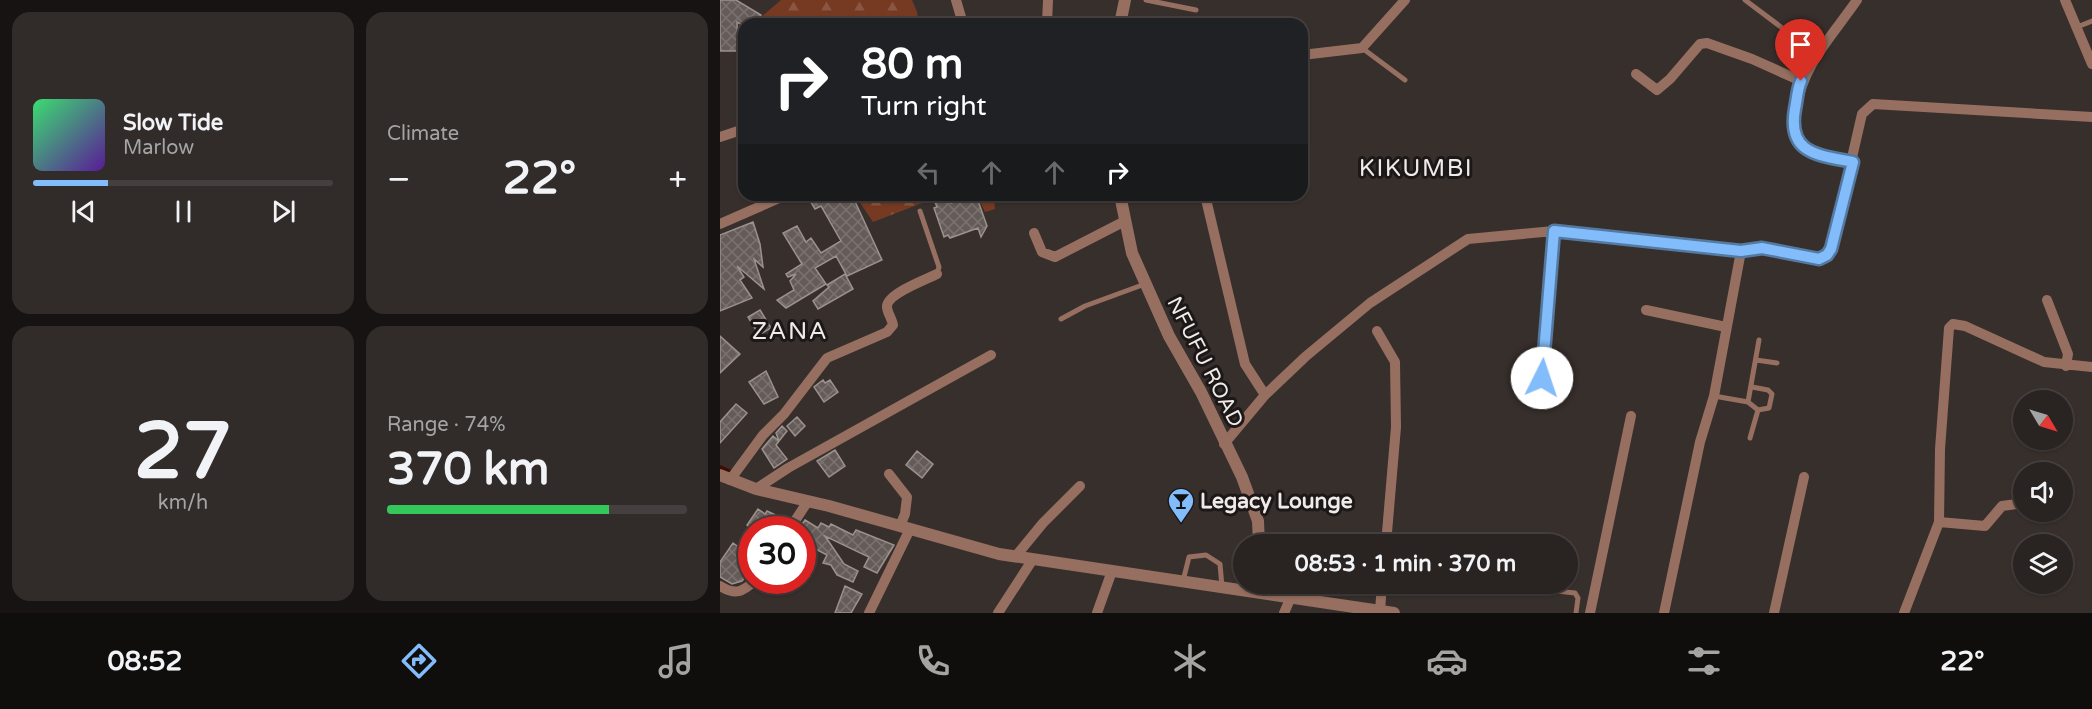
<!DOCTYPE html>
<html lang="en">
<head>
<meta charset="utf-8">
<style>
  body { margin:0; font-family:"Varela Round",sans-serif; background:#312b2a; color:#f1f3f6; height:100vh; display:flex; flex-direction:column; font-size:22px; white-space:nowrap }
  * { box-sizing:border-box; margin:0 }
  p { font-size:20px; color:#a5a4a5 }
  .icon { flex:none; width:33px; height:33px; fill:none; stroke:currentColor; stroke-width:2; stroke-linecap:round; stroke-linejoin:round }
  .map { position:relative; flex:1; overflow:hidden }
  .details { display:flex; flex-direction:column; gap:12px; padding:12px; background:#171312; width:720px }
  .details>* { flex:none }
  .hud { position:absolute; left:18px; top:18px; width:570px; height:183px; border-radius:18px; box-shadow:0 2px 4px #0004,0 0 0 2px #45403f; background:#202124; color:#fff; overflow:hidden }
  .needle { width:39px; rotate:128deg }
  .fabs { position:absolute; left:1293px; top:390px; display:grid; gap:12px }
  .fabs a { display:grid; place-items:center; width:60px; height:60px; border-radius:50%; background:#292321; box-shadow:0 2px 4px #0004,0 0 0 2px #45403f; font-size:30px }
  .speed { position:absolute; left:18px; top:516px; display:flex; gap:12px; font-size:30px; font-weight:700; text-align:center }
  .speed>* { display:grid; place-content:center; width:78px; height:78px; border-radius:50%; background:#292321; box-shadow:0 2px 4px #0004,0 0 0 2px #45403f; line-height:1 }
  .speed .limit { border:9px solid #d22; background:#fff; color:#111 }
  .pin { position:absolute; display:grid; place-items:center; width:51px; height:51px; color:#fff; margin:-62px -26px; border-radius:50% 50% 50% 0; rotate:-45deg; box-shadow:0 0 6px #0007 }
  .pin .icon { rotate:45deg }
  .me { position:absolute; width:66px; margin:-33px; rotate:4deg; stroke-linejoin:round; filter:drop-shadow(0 0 4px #0008) }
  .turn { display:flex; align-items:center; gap:21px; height:126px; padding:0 24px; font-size:27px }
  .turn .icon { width:78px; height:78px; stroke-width:2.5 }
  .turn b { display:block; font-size:42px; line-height:51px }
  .lanes { display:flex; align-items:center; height:57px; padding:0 24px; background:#0003; justify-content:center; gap:30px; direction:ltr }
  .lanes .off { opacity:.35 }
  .big { font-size:45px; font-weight:700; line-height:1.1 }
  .details .tile { flex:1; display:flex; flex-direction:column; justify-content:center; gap:9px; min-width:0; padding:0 21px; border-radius:18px; background:#312b2a }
  .details .dial { align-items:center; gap:0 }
  .dial b { font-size:78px; line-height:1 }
  .song { display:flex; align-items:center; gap:18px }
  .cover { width:72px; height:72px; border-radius:9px; background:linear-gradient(135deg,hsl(140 70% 55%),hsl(270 70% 35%)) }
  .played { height:6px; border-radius:3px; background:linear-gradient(90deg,#82bcfa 25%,#45403f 25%) }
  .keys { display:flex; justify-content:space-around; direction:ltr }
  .heat { display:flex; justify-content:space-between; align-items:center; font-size:33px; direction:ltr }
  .charge { height:9px; border-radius:4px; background:linear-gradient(90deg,#34c759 74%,#45403f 0) }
  .details .tiles { flex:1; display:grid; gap:12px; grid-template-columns:repeat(2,1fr) }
  .trip { position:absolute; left:513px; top:534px; width:345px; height:60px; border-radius:30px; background:#292321; box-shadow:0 2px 4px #0004,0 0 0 2px #45403f; font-weight:700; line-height:60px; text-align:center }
  .menu { display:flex; height:96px; justify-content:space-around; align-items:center; background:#100e0d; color:#a5a4a5 }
  .menu .icon { width:42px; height:42px }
  .menu .selected { color:#82bcfa }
  .menu b { font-size:27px; color:#f1f3f6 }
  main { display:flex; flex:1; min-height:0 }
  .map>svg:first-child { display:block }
  .forest { fill:url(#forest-firs) }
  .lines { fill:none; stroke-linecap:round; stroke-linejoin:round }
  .stream { stroke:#3b0f00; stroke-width:4 }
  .building { fill:url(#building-cross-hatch); stroke:#9b918d; stroke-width:1.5 }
  .service { stroke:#976f60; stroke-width:5 }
  .minor { stroke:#976f60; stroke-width:10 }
  .tertiary { stroke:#976f60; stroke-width:12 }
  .route-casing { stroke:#547aa2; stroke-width:15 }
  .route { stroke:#82bcfa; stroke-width:10 }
  .labels { text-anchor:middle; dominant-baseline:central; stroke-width:6; stroke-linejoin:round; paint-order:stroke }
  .street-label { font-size:21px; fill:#f0ebe9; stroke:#1c1817 }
  .poi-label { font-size:21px; font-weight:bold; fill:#f0ebe9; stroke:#1c1817; text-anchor:start }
  .quarter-label { font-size:24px; letter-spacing:1.5px; fill:#f0ebe9; stroke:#1c1817 }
</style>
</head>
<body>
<main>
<section class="details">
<div class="tiles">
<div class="tile">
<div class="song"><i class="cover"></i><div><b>Slow Tide</b><p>Marlow</p></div></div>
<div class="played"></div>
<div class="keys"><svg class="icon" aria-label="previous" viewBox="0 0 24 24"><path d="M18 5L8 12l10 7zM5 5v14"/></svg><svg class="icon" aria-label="pause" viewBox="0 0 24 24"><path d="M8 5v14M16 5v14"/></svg><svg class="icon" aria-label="next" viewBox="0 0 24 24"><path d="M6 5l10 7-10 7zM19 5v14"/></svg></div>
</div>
<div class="tile"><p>Climate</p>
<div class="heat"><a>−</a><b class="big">22°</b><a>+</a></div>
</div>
<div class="tile dial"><b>27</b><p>km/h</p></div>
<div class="tile"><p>Range · 74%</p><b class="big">370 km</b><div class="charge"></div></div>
</div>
</section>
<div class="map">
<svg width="1372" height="613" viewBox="0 0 1372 613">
  <defs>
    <pattern id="forest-firs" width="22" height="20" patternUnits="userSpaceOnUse" patternTransform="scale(1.5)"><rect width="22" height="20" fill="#763922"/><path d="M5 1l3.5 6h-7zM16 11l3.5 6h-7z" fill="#8a5642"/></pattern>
    <pattern id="building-cross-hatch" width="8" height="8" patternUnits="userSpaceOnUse" patternTransform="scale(1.5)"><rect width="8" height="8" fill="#655b58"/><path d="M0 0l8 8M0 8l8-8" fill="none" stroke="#7b7370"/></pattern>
  </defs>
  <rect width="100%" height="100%" fill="#372f2c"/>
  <path class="forest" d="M 61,0 L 192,0 L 197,12 L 199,24 L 33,24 Z
    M 135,195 L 223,195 L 153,222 Z
    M 257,195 L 274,195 L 275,209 L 265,212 Z"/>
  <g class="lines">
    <path class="stream" d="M 0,467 L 11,472"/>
  </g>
  <path class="building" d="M 0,0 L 16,0 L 41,15 L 35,24 L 24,26 L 17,22 L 18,51 L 0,51 Z
    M 95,195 L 132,195 L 162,260 L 127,276 L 116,256 L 95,268 L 106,284 L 66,308 L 57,300 L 74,290 L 70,281 L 76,274 L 68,277 L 66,274 L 82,264 L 63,233 L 77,226 L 86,242 L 91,238 L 101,253 L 121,241 L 101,206 L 95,209 L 89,199 Z
    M 256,195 L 267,226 L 261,237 L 258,228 L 230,238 L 228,235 L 224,237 L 214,208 L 217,207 L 215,202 L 230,197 L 231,203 Z
    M 33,222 L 40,244 L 43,267 L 34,259 L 44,289 L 17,266 L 24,277 L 20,280 L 32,298 L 0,311 L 0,235 Z
    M 125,274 L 133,289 L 98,309 L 93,301 L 109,287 L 107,285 Z
    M 40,310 L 51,328 L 39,335 L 28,317 Z
    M 0,336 L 20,354 L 0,373 Z
    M 46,371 L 58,397 L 44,404 L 29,382 Z
    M 103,380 L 105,383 L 110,380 L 118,392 L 104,402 L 94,387 Z
    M 16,404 L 27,413 L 0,443 L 0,422 Z
    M 77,417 L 85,426 L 75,436 L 67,426 Z
    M 62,426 L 67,431 L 59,441 L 56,433 Z
    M 53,436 L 59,441 L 56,445 L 67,459 L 54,468 L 42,449 Z
    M 115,450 L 125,466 L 109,477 L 97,461 Z
    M 197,451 L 213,464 L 202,478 L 186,465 Z
    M 38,509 L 45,514 L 47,511 L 66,520 L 62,530 L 32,528 L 32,569 L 22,581 L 12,584 L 0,577 L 0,562 L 13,543 L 20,548 L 31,528 L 27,525 Z
    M 85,520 L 98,528 L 101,523 L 109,527 L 111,524 L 133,535 L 136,530 L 174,545 L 157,573 L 144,567 L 149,557 L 105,536 L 124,564 L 138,571 L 133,582 L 117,575 L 111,565 L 103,563 L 107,555 L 92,547 L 82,562 L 82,530 L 78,530 Z
    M 125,586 L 142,594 L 131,613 L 115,613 Z"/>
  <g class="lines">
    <path class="service" d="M 426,0 L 476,10
      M 1025,0 L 1097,54
      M 1357,27 L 1372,21
      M 642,48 L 685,80
      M 200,211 L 219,267 L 217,274
      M 341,319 L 365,306 L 425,284
      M 1036,360 L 1057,363
      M 994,396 L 1028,402 L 1038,410 L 1049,408 L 1052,394 L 1048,390 L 1032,387
      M 1028,402 L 1039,340
      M 1030,438 L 1038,410
      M 463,581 L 469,557 L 486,555 L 500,564 L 502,587
      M 818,589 L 855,593 L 858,598 L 856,613"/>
    <path class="minor" d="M 236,0 L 243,24
      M 1345,0 L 1372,64
      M 327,24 L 328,0
      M 582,55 L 642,48 L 685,0
      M 916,74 L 937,90 L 950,79 L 980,44 L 987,43 L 1032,59 L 1081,81
      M 0,137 L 24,129
      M 1133,163 C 1118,159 1097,158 1084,148 C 1072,139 1072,125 1075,111 C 1084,63 1110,39 1137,0
      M 485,195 L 525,364 L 545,395
      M 0,224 L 66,195
      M 834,231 L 822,378 L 835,382
      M 314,233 L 322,252 L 335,257 L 405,221
      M 1327,300 L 1348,354 L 1346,366
      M 926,310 L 1006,327
      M 657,331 L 675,362 L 676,427 L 666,544
      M 504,444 L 545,395 L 585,357 L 650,303 L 748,239 L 834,231 L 866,233 L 1021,251
      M 169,474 L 187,497 L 185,514 L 180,526
      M 10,480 L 43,435 L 64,414 L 107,358 L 167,332 L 173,325 C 172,319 167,312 167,307 C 166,294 207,279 217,274
      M 36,489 L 68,468 L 271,355
      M 1219,522 L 1265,526 L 1282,506 L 1304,503
      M 69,530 L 88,501
      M 295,557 L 323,523 L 360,486
      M 0,586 C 16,596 22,592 36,580
      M 660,611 L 662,584
      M 149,613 L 190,529
      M 278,613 L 313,559
      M 377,613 L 392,571
      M 564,613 L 571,597
      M 870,613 L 911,416
      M 944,613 L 980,442 L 994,396 L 1021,251 L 1042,248 L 1099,259 L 1107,255 L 1111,249 L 1142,114 L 1153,104 L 1372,117
      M 1054,613 L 1084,477
      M 1184,613 L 1219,522 L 1220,449 L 1229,328 L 1233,324 L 1245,326 L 1324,362 L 1372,367"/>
    <path class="tertiary" d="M 400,24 L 405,0
      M 400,195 L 412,253 L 449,336 L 481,392 L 522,477 L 538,521 L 539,544
      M 0,475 L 36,489 L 109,506 L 279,554 L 674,613"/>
  </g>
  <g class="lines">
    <g class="route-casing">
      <path id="route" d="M 822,378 L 834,231 L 1021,251 L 1042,248 L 1099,259 L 1107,255 L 1111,249 L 1133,162 C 1098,155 1067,154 1075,109 C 1077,100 1077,90 1081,81"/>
    </g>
    <use href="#route" class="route"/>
  </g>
  <defs>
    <g id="bar-pin" transform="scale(1.35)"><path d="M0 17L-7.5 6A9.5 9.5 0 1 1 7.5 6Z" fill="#82bcfa" stroke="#1c1817"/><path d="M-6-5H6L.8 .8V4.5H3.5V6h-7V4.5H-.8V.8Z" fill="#111"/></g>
  </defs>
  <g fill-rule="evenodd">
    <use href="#bar-pin" x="461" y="501"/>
  </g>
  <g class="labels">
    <g class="street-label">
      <text transform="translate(485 362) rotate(63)">NFUFU ROAD</text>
    </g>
    <g class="poi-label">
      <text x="480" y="501">Legacy Lounge</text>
    </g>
    <g class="quarter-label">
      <text x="696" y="168">KIKUMBI</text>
      <text x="70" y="331">ZANA</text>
    </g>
  </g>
</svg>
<div class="fabs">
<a><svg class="needle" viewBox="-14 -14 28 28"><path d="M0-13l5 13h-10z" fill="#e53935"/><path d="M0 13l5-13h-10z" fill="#a5a4a5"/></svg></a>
<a><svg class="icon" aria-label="sound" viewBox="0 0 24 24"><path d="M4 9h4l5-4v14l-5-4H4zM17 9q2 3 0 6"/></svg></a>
<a><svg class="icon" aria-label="layers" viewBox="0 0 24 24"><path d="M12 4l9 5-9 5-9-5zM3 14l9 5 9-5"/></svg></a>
</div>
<div class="speed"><div class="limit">30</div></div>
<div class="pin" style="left:1081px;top:81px;background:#d93025"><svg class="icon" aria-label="arrive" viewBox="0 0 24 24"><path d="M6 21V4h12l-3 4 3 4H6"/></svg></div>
<svg class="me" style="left:822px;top:378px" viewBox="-20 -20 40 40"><circle r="19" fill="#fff"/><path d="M0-13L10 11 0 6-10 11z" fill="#82bcfa"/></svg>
<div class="trip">08:53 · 1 min · 370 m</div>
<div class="hud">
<div class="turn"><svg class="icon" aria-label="right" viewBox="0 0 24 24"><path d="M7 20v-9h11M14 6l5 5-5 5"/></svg><div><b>80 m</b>Turn right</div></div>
<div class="lanes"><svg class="icon off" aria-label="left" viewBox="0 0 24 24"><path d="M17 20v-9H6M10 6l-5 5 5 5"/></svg><svg class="icon off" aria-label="ahead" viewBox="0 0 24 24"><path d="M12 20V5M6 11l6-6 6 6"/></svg><svg class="icon off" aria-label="ahead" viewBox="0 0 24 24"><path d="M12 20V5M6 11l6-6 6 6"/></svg><svg class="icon" aria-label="right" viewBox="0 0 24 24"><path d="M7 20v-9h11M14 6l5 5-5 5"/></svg></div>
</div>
</div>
</main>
<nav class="menu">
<b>08:52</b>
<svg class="icon selected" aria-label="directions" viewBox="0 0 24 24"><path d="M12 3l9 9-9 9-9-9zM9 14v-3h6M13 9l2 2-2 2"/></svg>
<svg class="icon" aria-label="music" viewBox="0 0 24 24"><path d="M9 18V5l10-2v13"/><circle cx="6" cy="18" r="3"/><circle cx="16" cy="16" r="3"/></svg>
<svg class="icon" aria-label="phone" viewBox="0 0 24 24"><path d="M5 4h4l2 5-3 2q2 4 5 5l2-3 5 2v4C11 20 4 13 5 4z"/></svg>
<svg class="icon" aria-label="climate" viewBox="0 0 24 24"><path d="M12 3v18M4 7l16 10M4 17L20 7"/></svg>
<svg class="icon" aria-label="car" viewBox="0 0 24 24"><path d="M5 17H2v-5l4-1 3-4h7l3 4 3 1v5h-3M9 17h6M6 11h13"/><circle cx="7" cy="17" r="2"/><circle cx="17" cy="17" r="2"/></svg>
<svg class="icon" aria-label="filters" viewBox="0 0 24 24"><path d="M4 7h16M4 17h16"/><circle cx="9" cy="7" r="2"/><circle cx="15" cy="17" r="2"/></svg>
<b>22°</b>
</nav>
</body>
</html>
